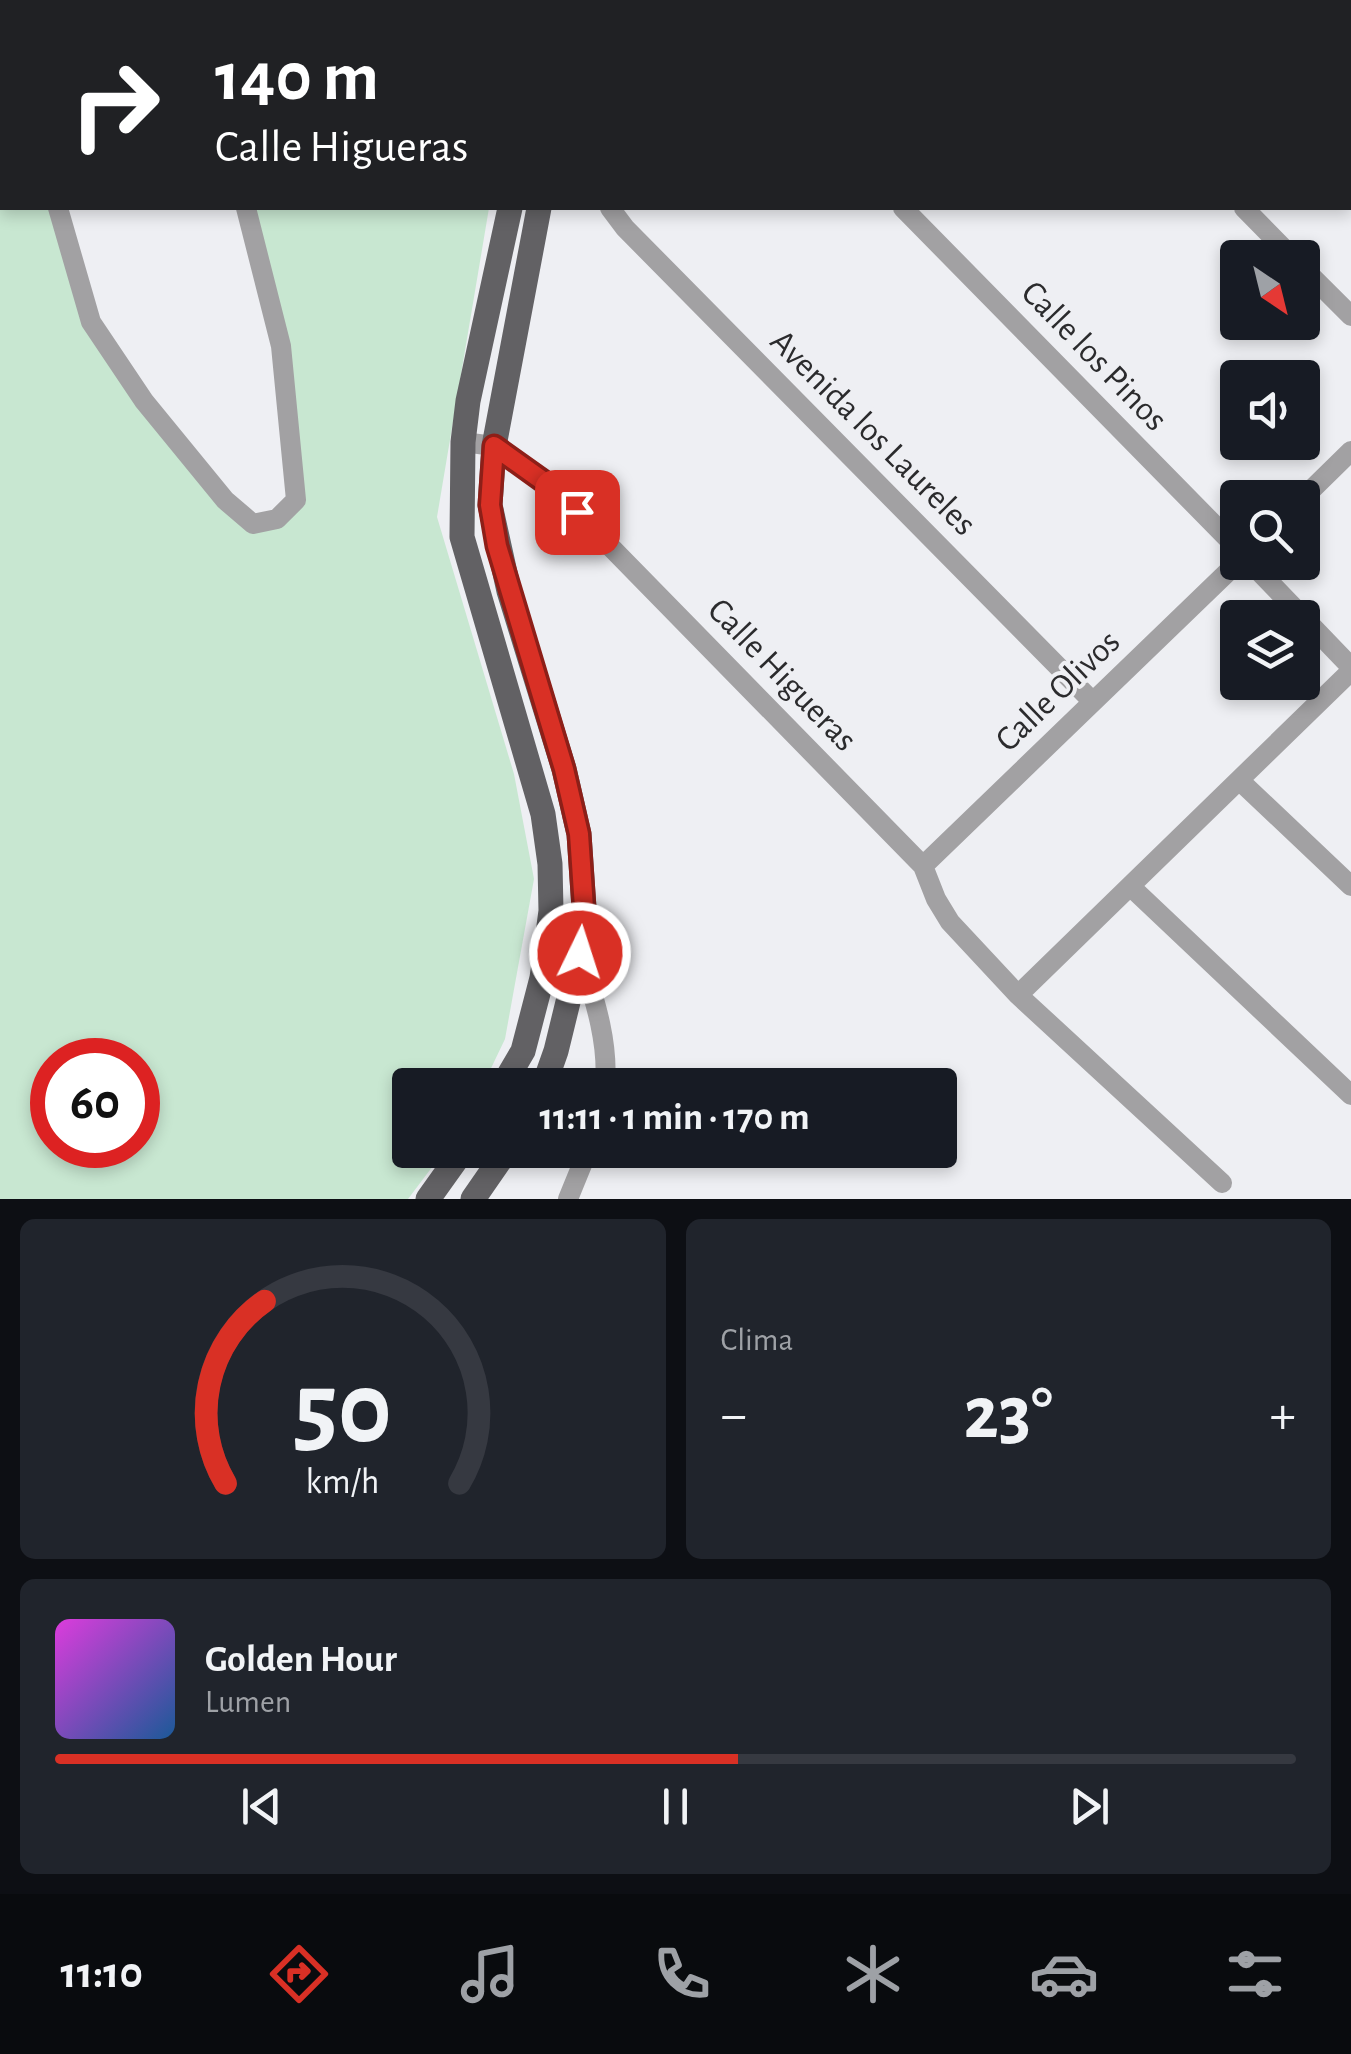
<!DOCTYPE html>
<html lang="es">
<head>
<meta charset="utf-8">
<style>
  body { margin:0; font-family:"Alegreya Sans",sans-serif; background:#20242c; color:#f1f3f6; height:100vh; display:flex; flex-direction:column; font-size:38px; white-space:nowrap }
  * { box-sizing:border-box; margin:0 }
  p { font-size:32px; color:#9ea1a6 }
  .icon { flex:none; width:55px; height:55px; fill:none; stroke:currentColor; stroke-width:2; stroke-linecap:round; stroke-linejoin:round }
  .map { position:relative; height:1199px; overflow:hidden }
  .sheet { display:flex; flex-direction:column; gap:20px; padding:20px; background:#0d0f14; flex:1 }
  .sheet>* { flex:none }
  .hud { position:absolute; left:0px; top:0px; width:1352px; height:210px; box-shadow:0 5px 15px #0003; background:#202124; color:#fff; overflow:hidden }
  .needle { width:65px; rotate:145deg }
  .fabs { position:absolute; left:1220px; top:240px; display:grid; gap:20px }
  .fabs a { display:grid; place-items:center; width:100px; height:100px; border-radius:10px; background:#171b24; box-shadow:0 5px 15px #0003; font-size:50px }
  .speed { position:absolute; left:30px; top:1038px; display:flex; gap:20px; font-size:50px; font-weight:700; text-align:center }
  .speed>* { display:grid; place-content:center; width:130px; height:130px; border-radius:50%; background:#171b24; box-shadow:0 5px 15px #0003; line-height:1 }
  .speed .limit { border:15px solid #d22; background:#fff; color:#111 }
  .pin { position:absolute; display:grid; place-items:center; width:85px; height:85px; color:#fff; margin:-42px; border-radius:20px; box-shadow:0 5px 15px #0006 }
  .me { position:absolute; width:110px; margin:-55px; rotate:4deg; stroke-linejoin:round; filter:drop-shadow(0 0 8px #0008) }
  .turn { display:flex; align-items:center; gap:35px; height:210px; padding:0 50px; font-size:45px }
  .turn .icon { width:130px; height:130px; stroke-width:2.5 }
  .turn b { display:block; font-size:70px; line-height:85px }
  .big { font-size:75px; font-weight:700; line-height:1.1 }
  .sheet .widget { flex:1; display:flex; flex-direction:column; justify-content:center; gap:15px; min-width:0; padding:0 35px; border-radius:15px; background:#20242c }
  .sheet .dial { align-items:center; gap:0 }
  .dial svg { height:260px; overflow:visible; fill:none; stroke:#363941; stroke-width:7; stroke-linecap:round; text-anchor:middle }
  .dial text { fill:#f1f3f6; stroke:none }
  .song { display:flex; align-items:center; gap:30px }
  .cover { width:120px; height:120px; border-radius:15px; background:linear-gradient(135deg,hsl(300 70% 55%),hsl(210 70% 35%)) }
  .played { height:10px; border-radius:5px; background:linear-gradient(90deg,#d93025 55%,#363941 55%) }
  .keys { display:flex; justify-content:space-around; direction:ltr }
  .heat { display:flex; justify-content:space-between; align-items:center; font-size:55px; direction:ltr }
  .sheet .tiles { flex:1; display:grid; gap:20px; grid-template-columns:1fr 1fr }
  .widget:last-child { grid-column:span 2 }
  .trip { position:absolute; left:392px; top:1068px; width:565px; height:100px; border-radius:10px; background:#171b24; box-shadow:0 5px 15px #0003; font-weight:700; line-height:100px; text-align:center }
  .tab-bar { display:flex; height:160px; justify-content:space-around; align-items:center; background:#090b0e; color:#9ea1a6 }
  .tab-bar .icon { width:70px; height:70px }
  .tab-bar .current { color:#d93025 }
  .tab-bar b { font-size:45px; color:#f1f3f6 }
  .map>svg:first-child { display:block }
  .green { fill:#c8e7d1; fill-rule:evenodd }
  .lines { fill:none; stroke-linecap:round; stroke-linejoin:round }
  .street { stroke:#a2a1a3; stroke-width:20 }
  .primary { stroke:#626164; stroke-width:25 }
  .route-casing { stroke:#8d1f18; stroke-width:25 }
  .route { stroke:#d93025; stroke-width:18 }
  .labels { text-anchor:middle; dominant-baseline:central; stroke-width:8; stroke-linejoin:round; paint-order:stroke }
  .street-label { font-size:35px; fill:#2b2b2d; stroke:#eeeff3 }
</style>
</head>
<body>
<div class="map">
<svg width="1351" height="1199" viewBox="0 0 1351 1199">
  <rect width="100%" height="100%" fill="#eeeff3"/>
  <path class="green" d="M 0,152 L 2,208 L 60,208 L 91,322 L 253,524 L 296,500 L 281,346 L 246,208 L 489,208 L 437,517 L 514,774 L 534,879 L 505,1039 L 483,1085 L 410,1085 L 410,1150 L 445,1150 L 408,1199 L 0,1199 ZM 52,1060 L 138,1060 L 138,1145 L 52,1145 Z"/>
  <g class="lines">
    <path class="street" d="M 186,0 L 188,2
      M 1039,0 L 1042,2
      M 777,2 L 780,0
      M 0,151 L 2,151
      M 58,208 L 91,322 L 144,401 L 225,500 L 253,524 L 277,519 L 296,500 L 281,346 L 246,208
      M 610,208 L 625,228 L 1093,702
      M 903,208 L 1238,549
      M 1244,208 L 1293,258
      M 1302,267 L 1351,316
      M 463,442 L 494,446 L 550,485 L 923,866 L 936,899 L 950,922 L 1018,995 L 1222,1183
      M 1302,499 L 1351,451
      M 1250,562 L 1351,667
      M 1239,780 L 1351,886
      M 923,866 L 1238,562
      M 1130,886 L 1351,1095
      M 580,953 C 593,995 609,1040 605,1085
      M 1018,995 L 1351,671
      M 568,1199 L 588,1150"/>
    <path class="primary" d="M 532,0 L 532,2
      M 556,0 L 556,2
      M 539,208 L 494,446 L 490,505 L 509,591 L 564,769 L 579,834 L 584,908 L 580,953 L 556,1051 L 544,1085
      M 503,1085 L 523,1051 L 542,978 L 551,911 L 550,864 L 543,814 L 462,537 L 463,442 L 468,401 L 510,208
      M 428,1199 L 463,1150
      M 473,1199 L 507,1150"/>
  </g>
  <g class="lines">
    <g class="route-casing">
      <path id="route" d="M 577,512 L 550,486 L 494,446 L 490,505 L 497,546 L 564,769 L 579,834 L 584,908 L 580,953"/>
    </g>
    <use href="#route" class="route"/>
  </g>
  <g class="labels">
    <g class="street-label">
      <text transform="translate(1094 356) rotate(46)">Calle los Pinos</text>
      <text transform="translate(873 433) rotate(45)">Avenida los Laureles</text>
      <text transform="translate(782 675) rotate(46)">Calle Higueras</text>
      <text transform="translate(1058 691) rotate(-44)">Calle Olivos</text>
    </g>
  </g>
</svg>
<div class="fabs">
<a><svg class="needle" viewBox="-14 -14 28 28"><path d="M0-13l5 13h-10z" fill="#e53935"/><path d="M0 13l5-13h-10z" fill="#9ea1a6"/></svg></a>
<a><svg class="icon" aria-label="sound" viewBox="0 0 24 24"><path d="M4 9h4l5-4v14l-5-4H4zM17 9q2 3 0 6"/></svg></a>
<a><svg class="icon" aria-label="search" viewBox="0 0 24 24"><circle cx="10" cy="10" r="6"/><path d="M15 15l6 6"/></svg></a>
<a><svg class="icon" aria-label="layers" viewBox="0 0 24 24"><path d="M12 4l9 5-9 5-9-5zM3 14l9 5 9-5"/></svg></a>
</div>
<div class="speed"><div class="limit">60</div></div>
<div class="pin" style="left:577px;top:512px;background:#d93025"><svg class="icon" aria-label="arrive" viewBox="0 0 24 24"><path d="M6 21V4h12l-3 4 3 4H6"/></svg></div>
<svg class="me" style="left:580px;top:953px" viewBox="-20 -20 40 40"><circle r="17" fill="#d93025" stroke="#fff" stroke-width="3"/><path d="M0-11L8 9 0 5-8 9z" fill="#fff"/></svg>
<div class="trip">11:11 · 1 min · 170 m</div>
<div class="hud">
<div class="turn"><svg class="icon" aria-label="right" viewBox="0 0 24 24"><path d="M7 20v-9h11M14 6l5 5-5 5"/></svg><div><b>140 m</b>Calle Higueras</div></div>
</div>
</div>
<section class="sheet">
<div class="tiles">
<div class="widget dial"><svg viewBox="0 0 100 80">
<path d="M14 69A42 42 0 1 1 86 69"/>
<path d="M14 69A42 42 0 0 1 26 13" stroke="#d93025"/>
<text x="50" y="56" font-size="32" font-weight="700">50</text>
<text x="50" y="72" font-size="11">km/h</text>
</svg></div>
<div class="widget"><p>Clima</p>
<div class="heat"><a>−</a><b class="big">23°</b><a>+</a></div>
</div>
<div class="widget">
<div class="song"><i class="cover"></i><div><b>Golden Hour</b><p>Lumen</p></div></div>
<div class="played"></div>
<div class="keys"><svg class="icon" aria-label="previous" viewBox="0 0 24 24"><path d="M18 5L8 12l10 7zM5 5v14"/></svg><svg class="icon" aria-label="pause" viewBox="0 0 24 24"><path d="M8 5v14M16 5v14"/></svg><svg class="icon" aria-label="next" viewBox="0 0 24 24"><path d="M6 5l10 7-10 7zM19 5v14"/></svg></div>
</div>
</div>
</section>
<nav class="tab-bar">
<b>11:10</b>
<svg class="icon current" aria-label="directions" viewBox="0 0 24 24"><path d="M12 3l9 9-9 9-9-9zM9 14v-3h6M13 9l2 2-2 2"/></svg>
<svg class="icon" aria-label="music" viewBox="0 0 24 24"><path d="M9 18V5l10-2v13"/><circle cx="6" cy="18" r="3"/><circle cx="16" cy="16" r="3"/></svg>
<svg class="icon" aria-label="phone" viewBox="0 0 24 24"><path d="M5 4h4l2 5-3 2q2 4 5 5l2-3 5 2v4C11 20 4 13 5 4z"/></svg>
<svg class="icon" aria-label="climate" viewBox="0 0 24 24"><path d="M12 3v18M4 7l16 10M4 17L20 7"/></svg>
<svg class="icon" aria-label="car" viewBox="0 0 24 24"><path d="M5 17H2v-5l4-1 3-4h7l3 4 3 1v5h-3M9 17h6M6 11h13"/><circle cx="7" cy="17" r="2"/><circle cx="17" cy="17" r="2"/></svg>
<svg class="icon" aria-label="filters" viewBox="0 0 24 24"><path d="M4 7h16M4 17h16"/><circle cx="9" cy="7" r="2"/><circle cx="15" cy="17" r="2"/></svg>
</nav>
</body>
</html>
